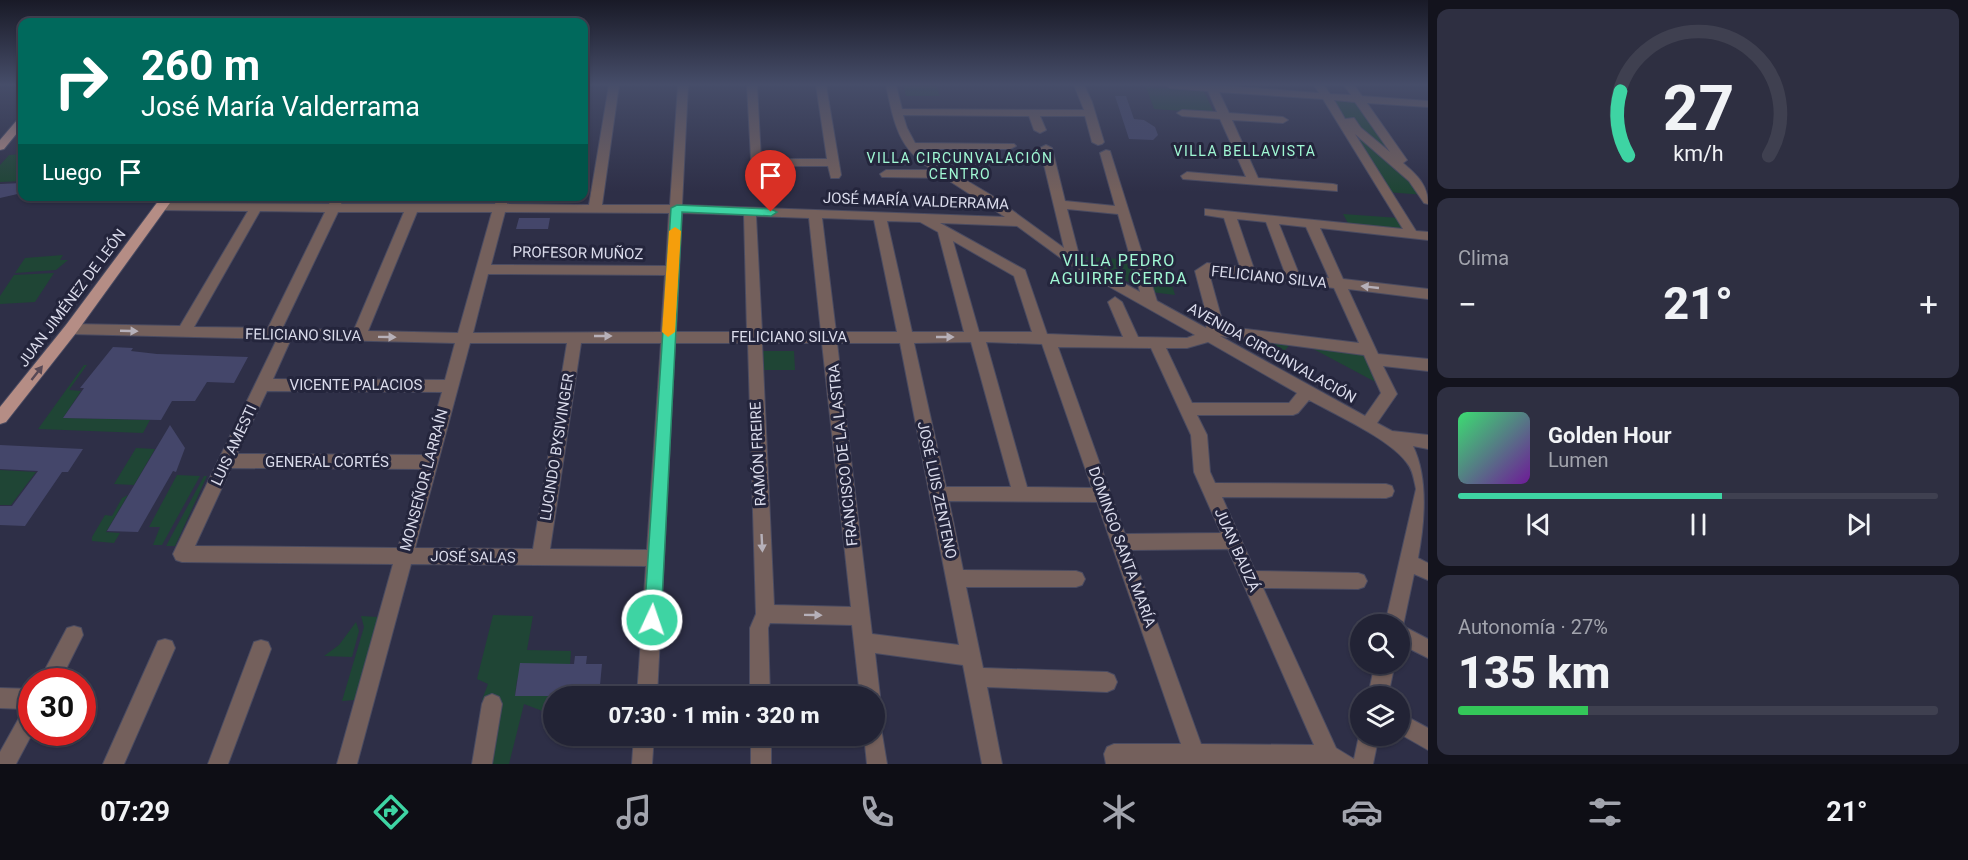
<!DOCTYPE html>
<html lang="es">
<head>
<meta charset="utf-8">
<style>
  body { margin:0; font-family:Roboto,sans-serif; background:#2e2f41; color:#f1f3f6; height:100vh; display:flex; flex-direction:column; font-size:22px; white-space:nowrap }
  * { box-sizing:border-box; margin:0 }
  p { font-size:20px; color:#a2a4ad }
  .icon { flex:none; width:33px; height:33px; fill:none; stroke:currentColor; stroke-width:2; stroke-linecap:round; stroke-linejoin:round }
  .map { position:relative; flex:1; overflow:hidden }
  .side { display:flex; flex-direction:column; gap:9px; padding:9px; background:#13131d; width:540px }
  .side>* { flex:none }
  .guide { position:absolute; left:18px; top:18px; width:570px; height:183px; border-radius:12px; box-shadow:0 2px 4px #0004,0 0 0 2px #3f4050; background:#00695c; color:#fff; overflow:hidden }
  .buttons { position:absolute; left:1350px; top:614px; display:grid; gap:12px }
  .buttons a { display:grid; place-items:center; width:60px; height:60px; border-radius:50%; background:#222335; box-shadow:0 2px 4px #0004,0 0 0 2px #3f4050; font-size:30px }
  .speed { position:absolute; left:18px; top:668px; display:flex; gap:12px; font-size:30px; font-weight:700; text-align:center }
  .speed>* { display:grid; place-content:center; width:78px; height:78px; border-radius:50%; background:#222335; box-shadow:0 2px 4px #0004,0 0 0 2px #3f4050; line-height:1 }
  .speed .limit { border:9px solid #d22; background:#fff; color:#111 }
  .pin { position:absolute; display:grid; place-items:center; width:51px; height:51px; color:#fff; margin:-62px -26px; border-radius:50% 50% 50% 0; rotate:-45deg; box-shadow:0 0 6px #0007 }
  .pin .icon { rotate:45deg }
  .me { position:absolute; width:66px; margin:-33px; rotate:3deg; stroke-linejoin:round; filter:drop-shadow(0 0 4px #0008) }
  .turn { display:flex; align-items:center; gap:21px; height:126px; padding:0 24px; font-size:27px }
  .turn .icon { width:78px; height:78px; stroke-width:2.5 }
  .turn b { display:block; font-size:42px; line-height:51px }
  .then { display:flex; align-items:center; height:57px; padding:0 24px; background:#0003; gap:12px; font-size:22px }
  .big { font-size:45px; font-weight:800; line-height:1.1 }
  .side .card { flex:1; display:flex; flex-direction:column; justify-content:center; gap:9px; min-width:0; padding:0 21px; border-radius:12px; background:#2e2f41 }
  .side .dial { align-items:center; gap:0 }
  .dial svg { height:156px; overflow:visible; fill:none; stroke:#3f4050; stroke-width:7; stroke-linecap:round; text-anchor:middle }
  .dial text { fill:#f1f3f6; stroke:none }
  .song { display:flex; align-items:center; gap:18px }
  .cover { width:72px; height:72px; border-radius:9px; background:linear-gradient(135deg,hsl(140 70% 55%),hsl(280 70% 35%)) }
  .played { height:6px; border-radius:3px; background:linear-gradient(90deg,#3ed4a3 55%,#3f4050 55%) }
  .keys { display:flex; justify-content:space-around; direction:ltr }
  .heat { display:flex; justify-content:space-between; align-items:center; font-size:33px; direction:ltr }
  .charge { height:9px; border-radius:4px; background:linear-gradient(90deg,#34c759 27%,#3f4050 0) }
  .trip { position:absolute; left:543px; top:686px; width:342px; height:60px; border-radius:30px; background:#222335; box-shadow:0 2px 4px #0004,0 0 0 2px #3f4050; font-weight:800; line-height:60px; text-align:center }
  .menu { display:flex; height:96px; justify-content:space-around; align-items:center; background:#0e0e15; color:#a2a4ad }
  .menu .icon { width:42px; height:42px }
  .menu .current { color:#3ed4a3 }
  .menu b { font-size:27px; color:#f1f3f6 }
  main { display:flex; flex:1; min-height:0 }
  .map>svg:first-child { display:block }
  .green { fill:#1f4535 }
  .building { fill:#44466a }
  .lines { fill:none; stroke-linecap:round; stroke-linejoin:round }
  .minor-casing { stroke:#4a4b61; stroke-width:2 }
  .major-casing { stroke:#4a4b61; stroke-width:2 }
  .minor { fill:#74605c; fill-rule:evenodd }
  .major { fill:#b58d85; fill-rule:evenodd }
  .oneway { fill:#b6b0b9 }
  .oneway2 { fill:#574956 }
  .route { fill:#3ed4a3; stroke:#288a6a; stroke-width:1.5 }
  .slow { fill:#f59e0b }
  .labels { text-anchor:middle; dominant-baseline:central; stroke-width:6; stroke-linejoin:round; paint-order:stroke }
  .far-neighbourhood-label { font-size:14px; letter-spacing:1.5px; fill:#a0f8d4; stroke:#24253c }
  .street-label { font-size:15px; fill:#dadbeb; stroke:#24253c }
  .neighbourhood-label { font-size:16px; letter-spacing:1.5px; fill:#a0f8d4; stroke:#24253c }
</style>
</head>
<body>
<main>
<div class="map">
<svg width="1428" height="764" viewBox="0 0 1428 764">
  <rect width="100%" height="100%" fill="#2e2f47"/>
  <path class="green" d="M 903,85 L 936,85 L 940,96 L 906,96 Z
    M 1146,87 L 1204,91 L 1214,113 L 1154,109 Z
    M 1326,97 L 1359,99 L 1425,195 L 1386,192 Z
    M 22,154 L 22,181 L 0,182 L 0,165 L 9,155 Z
    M 1343,214 L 1399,218 L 1407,232 L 1349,225 Z
    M 63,255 L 60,260 L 68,260 L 56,270 L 15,273 L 25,258 Z
    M 1081,256 L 1132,260 L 1139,288 Z
    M 1144,262 L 1166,265 L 1175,295 L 1151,292 Z
    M 54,273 L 35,302 L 0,304 L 0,296 L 14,275 Z
    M 1236,335 L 1292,342 L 1277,360 C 1261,348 1254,348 1237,340 Z
    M 1304,344 L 1367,352 L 1383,386 Z
    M 763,351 L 794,351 L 795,370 L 764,370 Z
    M 84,365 L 87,365 L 69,390 L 81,391 L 63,418 L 150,420 L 143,433 L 38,429 Z
    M 136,448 L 155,449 L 134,485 L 114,484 Z
    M 0,470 L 36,472 L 11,505 L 0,505 Z
    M 177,475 L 200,476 L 162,545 L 153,545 L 160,527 L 149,527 Z
    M 204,476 L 207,476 L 175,546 L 166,546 Z
    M 128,495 L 106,532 L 120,533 L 114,543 L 92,541 L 92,537 L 105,515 L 112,516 L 122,498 Z
    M 493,615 L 533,616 L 527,650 L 571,651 L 570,664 L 525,664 L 522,680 L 517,680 L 515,696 L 553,696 L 553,715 L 524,704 L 509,764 L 486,764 L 496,701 L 482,700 L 488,684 L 477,679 Z
    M 361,616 L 378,617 L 355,700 L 342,701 L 364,627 Z
    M 356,622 L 359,631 L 352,657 L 324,656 L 339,645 Z"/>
  <path class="building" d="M 1115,96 L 1126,96 L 1134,119 L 1144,120 L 1155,127 L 1158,135 L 1153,140 L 1129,139 Z
    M 22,183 L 22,193 L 0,198 L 0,184 Z
    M 519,218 L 550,218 L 548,229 L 516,229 Z
    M 113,347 L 133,348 L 131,351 L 157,354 L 248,357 L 234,383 L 207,382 L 195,401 L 172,401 L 161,420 L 63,418 L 84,388 L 80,388 Z
    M 170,425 L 185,448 L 176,472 L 173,471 L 138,532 L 107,531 Z
    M 0,445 L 83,449 L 68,472 L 62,472 L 25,526 L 0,525 L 0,506 L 12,506 L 38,471 L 0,469 Z
    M 575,656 L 587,656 L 586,664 L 602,664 L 599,696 L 515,696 L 520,663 L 574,664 Z"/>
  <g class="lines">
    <g class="minor-casing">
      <path id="minor" d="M 609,85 L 619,85 L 602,205 L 670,205 L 678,85 L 688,85 L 682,205 L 1005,217 L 945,178 L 882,177 L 880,174 L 886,170 L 933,170 C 898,149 894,123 886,85 L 896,85 L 902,109 L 1084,110 L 1074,85 L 1084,85 L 1092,102 L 1104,142 L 1102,144 L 1098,145 L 1092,142 L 1085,116 L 1040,116 L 1046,130 L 1040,133 L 1034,130 L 1029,116 L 903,115 L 907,128 L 915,143 L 1014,144 L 1016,146 L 1010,149 L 920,149 L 930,159 L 991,195 L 1064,248 L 1040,148 L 1046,145 L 1052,148 L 1065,201 L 1115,206 L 1100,153 L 1106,150 L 1110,151 L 1157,301 L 1206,328 L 1208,320 L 1195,271 L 1207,263 L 1240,267 L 1224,218 L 1205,215 L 1205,209 L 1403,229 L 1323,99 L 1219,92 L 1229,113 L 1283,117 L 1288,120 L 1283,123 L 1232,120 L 1258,178 L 1333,184 L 1337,185 L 1337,191 L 1183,179 L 1181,176 L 1187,172 L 1246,177 L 1220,119 L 1182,116 L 1177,113 L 1182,110 L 1217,112 L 1208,91 L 1170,88 L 1165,85 L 1212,85 L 1319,93 L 1314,85 L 1324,85 L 1330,94 L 1351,95 L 1344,85 L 1354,85 L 1362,96 L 1428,101 L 1428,107 L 1367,103 L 1407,160 L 1403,163 C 1417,175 1428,185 1428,204 L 1424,203 L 1409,181 L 1355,134 L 1416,231 L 1428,232 L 1428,240 L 1320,228 L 1343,279 L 1428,289 L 1428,299 L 1348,289 L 1378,354 L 1428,359 L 1428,371 L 1383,366 L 1397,394 L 1377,423 L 1392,431 L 1428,435 L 1428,449 L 1413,446 C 1428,477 1425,521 1418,558 L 1428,563 L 1428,580 L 1414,574 L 1403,626 L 1428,639 L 1428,658 L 1400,644 L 1400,624 L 1385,624 L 1416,489 C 1414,480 1413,470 1407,463 C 1390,439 1336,415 1309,400 L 1298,413 L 1293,415 L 1197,415 L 1207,435 L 1210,472 L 1215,483 L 1386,484 L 1392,486 L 1394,491 L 1392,496 L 1386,498 L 1222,497 L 1255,571 L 1358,573 L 1364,575 L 1367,581 L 1364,587 L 1358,589 L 1263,588 L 1336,748 L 1354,759 L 1360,731 L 1360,735 L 1379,735 L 1373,764 L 1106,764 L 1104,754 L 1107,747 L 1114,744 L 1181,744 L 1097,502 L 949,501 L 963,570 L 1076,571 L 1082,573 L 1085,579 L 1082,585 L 1076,587 L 966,587 L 983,668 L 1107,672 L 1114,675 L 1117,682 L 1114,689 L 1107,692 L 987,687 L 1002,764 L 982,764 L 963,665 L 875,653 L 880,696 L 874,704 L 874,696 L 860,696 L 852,625 L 770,623 L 768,628 L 770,696 L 750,696 L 750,628 L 756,614 L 748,343 L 675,343 L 657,696 L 637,696 L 646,566 L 411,564 L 357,764 L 337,764 L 393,564 L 182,562 L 176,560 L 173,554 L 277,339 L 71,334 L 64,329 L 71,324 L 180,326 L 248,211 L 157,210 L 157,204 L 161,203 L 329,204 L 333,196 L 345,196 L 341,204 L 495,204 L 497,196 L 509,196 L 507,204 L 589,205 ZM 1334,100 L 1355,102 L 1390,152 L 1361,128 L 1354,118 L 1345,119 ZM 1067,209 L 1118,214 L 1140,292 L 1080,259 ZM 260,211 L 325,212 L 268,328 L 194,327 ZM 338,212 L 404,212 L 354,330 L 282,329 ZM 417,212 L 492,212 L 458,333 L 368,331 ZM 505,212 L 669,213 L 666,266 L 491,265 ZM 682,213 L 744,215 L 747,332 L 676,332 ZM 756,216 L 809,218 L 821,332 L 762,332 ZM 822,218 L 874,220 L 897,332 L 836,332 ZM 1237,219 L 1266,222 L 1285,273 L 1254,269 ZM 887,221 L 920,222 L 938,232 L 964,332 L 912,332 ZM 940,223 L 1017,226 L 1069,264 L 1195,335 L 1187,338 L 1138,337 L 1122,302 L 1115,297 L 1108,302 L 1123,337 L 1047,334 L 1025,270 ZM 1279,224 L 1306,227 L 1329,278 L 1299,274 ZM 953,241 L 1014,276 L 1032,332 L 979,332 ZM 1209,273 L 1334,288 L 1359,343 L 1221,326 L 1222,320 ZM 488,274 L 665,275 L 661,332 L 473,333 ZM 1220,336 L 1364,355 L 1381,393 L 1365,416 ZM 291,339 L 455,343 L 445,380 L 273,379 ZM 971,342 L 1011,487 L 946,487 L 914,343 ZM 986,342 L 1042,344 L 1092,488 L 1027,487 ZM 1208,342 L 1297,393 L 1289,403 L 1192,403 L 1166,348 L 1187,348 ZM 470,343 L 567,343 L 533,549 L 415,548 ZM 581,343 L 661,343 L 647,550 L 550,549 ZM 762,343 L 822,343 L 851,607 L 774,605 ZM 837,343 L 900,343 L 959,645 L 872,634 ZM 1058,347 L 1151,348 L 1191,435 L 1194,472 L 1221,533 L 1125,534 ZM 267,391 L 442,392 L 424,455 L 237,454 ZM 231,468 L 420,469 L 398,548 L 195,546 ZM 1228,549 L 1314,745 L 1201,744 L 1131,550 Z
        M 747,85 L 757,85 L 761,159 L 827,159 L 816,85 L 826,85 L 841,175 L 839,178 L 831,178 L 828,166 L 761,166 L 760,177 L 752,177 Z
        M 74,626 L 81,628 L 83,635 L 60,681 L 39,681 L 67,628 Z
        M 165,639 L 172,641 L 175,648 L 124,764 L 103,764 L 158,641 Z
        M 261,640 L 268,642 L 271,649 L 228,764 L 208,764 L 254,642 Z
        M 1375,663 L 1395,663 L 1388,696 L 1368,696 Z
        M 0,688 L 32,689 L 33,732 L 16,764 L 0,764 L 0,752 L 24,709 L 0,708 Z
        M 492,694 L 499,697 L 502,704 L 492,764 L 472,764 L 482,704 L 485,697 Z
        M 1400,713 L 1428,728 L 1428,750 L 1400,734 Z
        M 874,725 L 881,728 L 887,764 L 867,764 L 864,735 L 874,735 Z
        M 634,735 L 654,735 L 652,764 L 632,764 Z
        M 751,735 L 771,735 L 771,764 L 751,764 Z"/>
    </g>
    <g class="major-casing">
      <path id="major" d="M 22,118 L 22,127 L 4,149 L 0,150 L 0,140 L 18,119 Z
        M 162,196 L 175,196 L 76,333 L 6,422 L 0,424 L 0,407 L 66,325 Z"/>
    </g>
    <use href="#minor" class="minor"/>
    <use href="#major" class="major"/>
  </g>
  <defs><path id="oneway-solid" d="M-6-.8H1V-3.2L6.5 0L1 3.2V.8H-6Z" transform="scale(1.5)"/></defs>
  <g class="oneway">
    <use href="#oneway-solid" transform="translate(1370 287) rotate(-174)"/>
    <use href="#oneway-solid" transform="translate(129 331) rotate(2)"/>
    <use href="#oneway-solid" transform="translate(603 336)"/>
    <use href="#oneway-solid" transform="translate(387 337) rotate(1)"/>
    <use href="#oneway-solid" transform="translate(945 337)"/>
    <use href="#oneway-solid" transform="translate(762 543) rotate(87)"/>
    <use href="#oneway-solid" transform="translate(813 615) rotate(1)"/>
  </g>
  <use class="oneway2" href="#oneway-solid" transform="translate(37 373) rotate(-52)"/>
  <linearGradient id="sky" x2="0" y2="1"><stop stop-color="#191a27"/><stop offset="0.44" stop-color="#464d69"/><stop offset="1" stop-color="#464d69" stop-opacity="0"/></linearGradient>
  <rect width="1428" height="192" fill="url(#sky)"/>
  <path class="route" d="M 677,205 L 771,209 L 777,212 L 771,216 L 682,212 L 661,620 L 658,626 L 652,629 L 646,626 L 644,620 L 671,208 Z"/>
  <path class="slow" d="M 675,227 L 681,231 L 675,332 L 668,337 L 662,332 L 669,231 Z"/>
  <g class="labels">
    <g class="far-neighbourhood-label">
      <text x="1245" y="151">VILLA BELLAVISTA</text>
      <text x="960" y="158">VILLA CIRCUNVALACIÓN<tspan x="960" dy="16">CENTRO</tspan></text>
    </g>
    <g class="street-label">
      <text transform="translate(916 201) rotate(2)">JOSÉ MARÍA VALDERRAMA</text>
      <text transform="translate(578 253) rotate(1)">PROFESOR MUÑOZ</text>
      <text transform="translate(1269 277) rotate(6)">FELICIANO SILVA</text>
      <text transform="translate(72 298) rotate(-53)">JUAN JIMÉNEZ DE LEÓN</text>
      <text transform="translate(303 335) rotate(1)">FELICIANO SILVA</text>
      <text x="789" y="337">FELICIANO SILVA</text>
      <text transform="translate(1272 353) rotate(29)">AVENIDA CIRCUNVALACIÓN</text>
      <text x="356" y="385">VICENTE PALACIOS</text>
      <text transform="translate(234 445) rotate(-65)">LUIS AMESTI</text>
      <text transform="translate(557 447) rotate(-81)">LUCINDO BYSIVINGER</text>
      <text transform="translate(758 454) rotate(-93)">RAMÓN FREIRE</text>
      <text transform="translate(843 455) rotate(-96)">FRANCISCO DE LA LASTRA</text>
      <text x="327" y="462">GENERAL CORTÉS</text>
      <text transform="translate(424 480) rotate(-75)">MONSEÑOR LARRAÍN</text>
      <text transform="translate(937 490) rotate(78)">JOSÉ LUIS ZENTENO</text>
      <text transform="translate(1122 547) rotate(70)">DOMINGO SANTA MARÍA</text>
      <text transform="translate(1237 550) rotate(66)">JUAN BAUZÁ</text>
      <text transform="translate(473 557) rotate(1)">JOSÉ SALAS</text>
    </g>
    <g class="neighbourhood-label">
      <text x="1119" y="260">VILLA PEDRO<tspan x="1119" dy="18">AGUIRRE CERDA</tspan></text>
    </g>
  </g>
</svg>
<div class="buttons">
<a><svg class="icon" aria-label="search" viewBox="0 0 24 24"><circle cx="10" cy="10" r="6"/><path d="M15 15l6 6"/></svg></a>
<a><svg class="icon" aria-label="layers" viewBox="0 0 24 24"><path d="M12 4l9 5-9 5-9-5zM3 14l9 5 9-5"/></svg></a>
</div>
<div class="speed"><div class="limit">30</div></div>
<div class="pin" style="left:771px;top:212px;background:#d93025"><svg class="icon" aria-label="arrive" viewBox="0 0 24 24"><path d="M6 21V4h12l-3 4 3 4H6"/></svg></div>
<svg class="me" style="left:652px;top:620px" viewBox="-20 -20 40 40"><circle r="17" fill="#3ed4a3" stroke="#fff" stroke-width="3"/><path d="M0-11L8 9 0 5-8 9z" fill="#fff"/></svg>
<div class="trip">07:30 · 1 min · 320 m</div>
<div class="guide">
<div class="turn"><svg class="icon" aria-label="right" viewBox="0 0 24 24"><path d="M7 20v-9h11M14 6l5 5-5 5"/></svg><div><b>260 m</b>José María Valderrama</div></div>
<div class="then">Luego<svg class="icon" aria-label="arrive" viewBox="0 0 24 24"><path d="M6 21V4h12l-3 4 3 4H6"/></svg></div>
</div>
</div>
<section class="side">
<div class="card dial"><svg viewBox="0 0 100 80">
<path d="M14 69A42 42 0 1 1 86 69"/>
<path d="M14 69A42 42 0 0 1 10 36" stroke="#3ed4a3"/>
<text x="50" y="56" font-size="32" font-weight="700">27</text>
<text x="50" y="72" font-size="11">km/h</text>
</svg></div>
<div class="card"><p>Clima</p>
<div class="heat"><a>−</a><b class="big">21°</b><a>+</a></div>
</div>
<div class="card">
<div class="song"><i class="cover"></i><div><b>Golden Hour</b><p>Lumen</p></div></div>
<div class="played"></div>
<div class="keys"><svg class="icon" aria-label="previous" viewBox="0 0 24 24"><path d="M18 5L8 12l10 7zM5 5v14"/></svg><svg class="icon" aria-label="pause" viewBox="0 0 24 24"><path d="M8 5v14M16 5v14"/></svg><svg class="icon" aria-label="next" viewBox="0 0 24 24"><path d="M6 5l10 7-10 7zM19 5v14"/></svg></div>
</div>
<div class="card"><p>Autonomía · 27%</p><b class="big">135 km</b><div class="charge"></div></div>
</section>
</main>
<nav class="menu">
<b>07:29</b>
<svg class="icon current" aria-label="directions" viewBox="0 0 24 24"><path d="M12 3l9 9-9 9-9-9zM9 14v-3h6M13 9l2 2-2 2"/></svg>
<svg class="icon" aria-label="music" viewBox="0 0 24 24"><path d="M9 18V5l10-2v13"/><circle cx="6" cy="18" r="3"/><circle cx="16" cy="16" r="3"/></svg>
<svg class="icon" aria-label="phone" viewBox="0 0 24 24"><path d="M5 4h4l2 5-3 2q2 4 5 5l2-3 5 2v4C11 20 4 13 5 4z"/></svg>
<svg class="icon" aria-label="climate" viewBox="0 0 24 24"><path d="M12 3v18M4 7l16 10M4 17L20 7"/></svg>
<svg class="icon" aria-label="car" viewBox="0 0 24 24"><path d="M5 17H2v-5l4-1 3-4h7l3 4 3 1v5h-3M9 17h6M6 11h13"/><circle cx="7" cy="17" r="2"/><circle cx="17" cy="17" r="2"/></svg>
<svg class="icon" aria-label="filters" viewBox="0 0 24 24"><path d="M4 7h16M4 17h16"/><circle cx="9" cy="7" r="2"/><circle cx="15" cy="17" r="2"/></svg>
<b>21°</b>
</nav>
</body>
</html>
